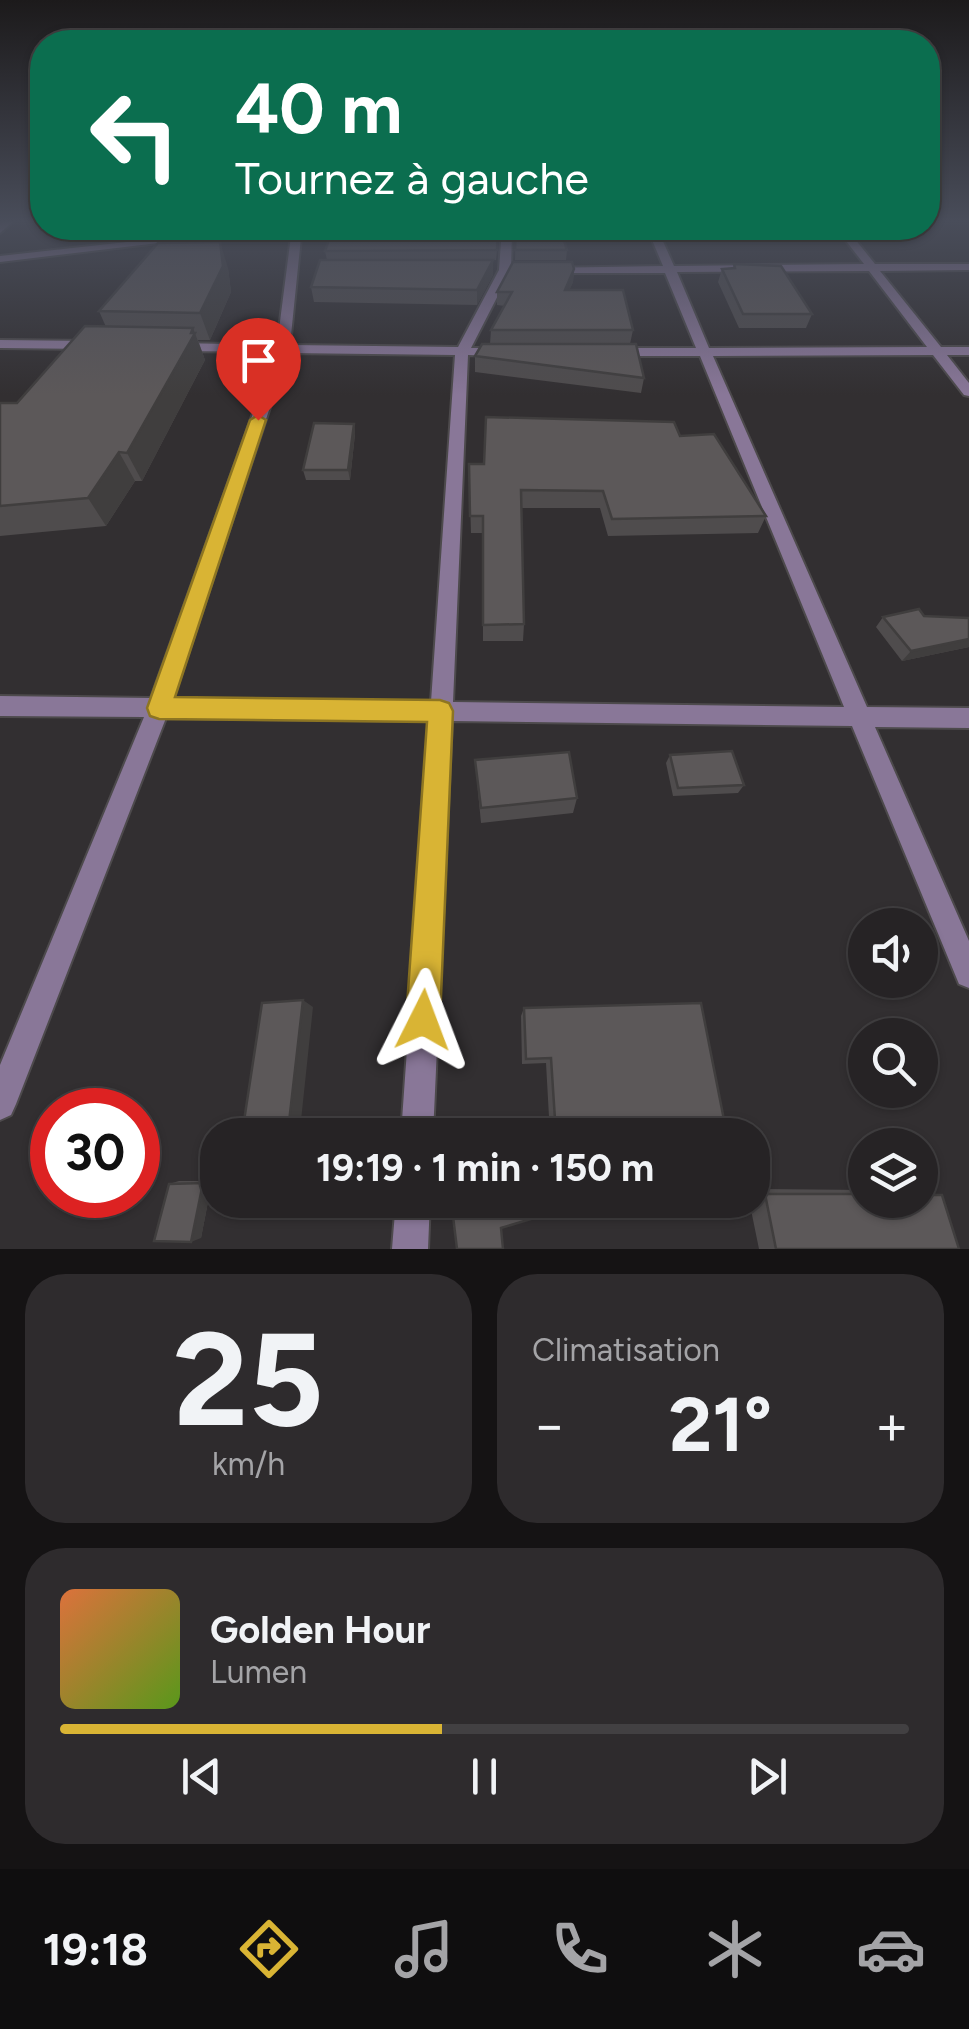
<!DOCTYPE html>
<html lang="fr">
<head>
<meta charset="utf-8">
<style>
  body { margin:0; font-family:Figtree,sans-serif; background:#2e2b2d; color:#f1f3f6; height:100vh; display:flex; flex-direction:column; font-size:38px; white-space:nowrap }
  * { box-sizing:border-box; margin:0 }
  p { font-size:32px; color:#a4a4a7 }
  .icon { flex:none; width:55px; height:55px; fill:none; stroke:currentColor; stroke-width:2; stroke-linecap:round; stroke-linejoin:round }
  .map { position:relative; height:1249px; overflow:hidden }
  .drawer { display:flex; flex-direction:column; gap:25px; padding:25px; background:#151314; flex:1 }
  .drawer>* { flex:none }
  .top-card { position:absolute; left:30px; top:30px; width:910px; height:210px; border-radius:40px; box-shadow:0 2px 8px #0004,0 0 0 2px #424042; background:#0b6e4f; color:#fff; overflow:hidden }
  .buttons { position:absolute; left:848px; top:908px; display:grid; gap:20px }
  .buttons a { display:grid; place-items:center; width:90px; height:90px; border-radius:50%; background:#262325; box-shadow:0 2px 8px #0004,0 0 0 2px #424042; font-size:50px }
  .speed { position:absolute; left:30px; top:1088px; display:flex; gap:20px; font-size:50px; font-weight:700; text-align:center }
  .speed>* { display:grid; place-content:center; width:130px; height:130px; border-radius:50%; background:#262325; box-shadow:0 2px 8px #0004,0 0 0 2px #424042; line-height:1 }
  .speed .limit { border:15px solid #d22; background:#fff; color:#111 }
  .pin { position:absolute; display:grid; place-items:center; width:85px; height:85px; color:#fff; margin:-102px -42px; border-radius:50% 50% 50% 0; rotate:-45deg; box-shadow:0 0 10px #0007 }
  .pin .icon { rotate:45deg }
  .me { position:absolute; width:110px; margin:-55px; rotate:3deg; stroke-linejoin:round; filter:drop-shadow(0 0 8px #0008) }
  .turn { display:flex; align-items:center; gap:35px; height:210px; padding:0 40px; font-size:45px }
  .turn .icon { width:130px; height:130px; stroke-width:2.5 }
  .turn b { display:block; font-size:70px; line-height:85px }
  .big { font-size:75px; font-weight:700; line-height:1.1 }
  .drawer .tile { flex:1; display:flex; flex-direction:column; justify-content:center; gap:15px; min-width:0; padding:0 35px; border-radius:40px; background:#2e2b2d }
  .drawer .dial { align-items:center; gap:0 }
  .dial b { font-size:130px; line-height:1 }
  .song { display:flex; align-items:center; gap:30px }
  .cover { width:120px; height:120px; border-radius:15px; background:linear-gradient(135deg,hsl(20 70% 55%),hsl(90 70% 35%)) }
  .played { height:10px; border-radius:5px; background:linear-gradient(90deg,#d9b434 45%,#424042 45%) }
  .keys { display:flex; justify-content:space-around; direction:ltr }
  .heat { display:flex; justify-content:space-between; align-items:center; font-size:55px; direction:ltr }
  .drawer .tiles { flex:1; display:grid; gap:25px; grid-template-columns:1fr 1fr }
  .tile:last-child { grid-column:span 2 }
  .trip { position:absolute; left:200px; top:1118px; width:570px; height:100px; border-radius:40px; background:#262325; box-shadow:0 2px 8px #0004,0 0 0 2px #424042; font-weight:700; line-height:100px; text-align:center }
  .dock { display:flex; height:160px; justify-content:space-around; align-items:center; background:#0f0e0f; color:#a4a4a7 }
  .dock .icon { width:70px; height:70px }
  .dock .selected { color:#d9b434 }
  .dock b { font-size:45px; color:#f1f3f6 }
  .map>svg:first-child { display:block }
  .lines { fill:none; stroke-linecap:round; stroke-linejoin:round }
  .minor-casing { stroke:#4d4a4c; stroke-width:4 }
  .minor { fill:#897798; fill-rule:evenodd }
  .wall { fill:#4f4c4d }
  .shaded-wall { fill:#403e3e }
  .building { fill:#5c5859; stroke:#403e3e; stroke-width:2.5 }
  .route { fill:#d9b434; stroke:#8d7522; stroke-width:2.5 }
</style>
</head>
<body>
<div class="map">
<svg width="969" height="1249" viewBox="0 0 969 1249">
  <rect width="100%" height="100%" fill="#322f31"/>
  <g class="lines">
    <g class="minor-casing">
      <path id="minor" d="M 5,220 L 15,220 L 0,233 L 0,224 Z
        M 254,228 L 282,228 L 0,262 L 0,256 Z
        M 292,228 L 302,228 L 290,345 L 458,347 L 499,270 L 502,228 L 512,228 L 511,270 L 471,348 L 502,348 L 509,352 L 502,356 L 468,355 L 453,702 L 844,707 L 700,356 L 611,356 L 604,352 L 611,348 L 696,348 L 665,273 L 546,273 L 540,270 L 542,268 L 663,266 L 647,228 L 657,228 L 674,266 L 864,264 L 836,228 L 846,228 L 875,264 L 969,264 L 969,270 L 880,271 L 941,347 L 969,347 L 969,355 L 947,355 L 969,383 L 969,396 L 964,395 L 933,355 L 713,356 L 867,707 L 969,708 L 969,728 L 875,727 L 969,941 L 969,988 L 959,984 L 852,726 L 452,721 L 433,1135 L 401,1135 L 430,721 L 166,718 L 16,1104 L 11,1115 L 0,1120 L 0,1065 L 144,717 L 0,716 L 0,696 L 151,698 L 275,352 L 176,351 L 169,347 L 176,343 L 277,345 ZM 869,271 L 927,347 L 709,348 L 677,272 ZM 288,353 L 455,355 L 431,702 L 173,699 Z
        M 0,340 L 92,341 L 99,345 L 92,349 L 0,348 Z
        M 396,1200 L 430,1200 L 428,1249 L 392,1249 Z"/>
    </g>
    <use href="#minor" class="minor"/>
  </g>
  <path class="wall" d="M 499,228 L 496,260 L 493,260 L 493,275 L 477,305 L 314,302 L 311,287 L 327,260 L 325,251 Z
    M 514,228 L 560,228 L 567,250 L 566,260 L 515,260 L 516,228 Z
    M 734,264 L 812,314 L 806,328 L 739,328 L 718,282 L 722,269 L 733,268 Z
    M 228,268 L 231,292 L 210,340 L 198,340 L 205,360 L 142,481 L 135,481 L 106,526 L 0,536 L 0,403 L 17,403 L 106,327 L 99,311 Z
    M 574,269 L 573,282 L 569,290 L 633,330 L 630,344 L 490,344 L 491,330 L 505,306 L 497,305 L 497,292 Z
    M 475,356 L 644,378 L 641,393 L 475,372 Z
    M 354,424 L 355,434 L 350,480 L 306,480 L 303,470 Z
    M 680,436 L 766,516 L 758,533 L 608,536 L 600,508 L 522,508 L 524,624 L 523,641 L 483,641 L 483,533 L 471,533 L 469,464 L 484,464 Z
    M 883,617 L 969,618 L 969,647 L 902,661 L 876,627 Z
    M 670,755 L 744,785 L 738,793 L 673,796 L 666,763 Z
    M 475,760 L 577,798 L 573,813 L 481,823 Z
    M 524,1008 L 727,1135 L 550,1135 L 546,1063 L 522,1064 L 521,1016 Z
    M 179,1181 L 212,1181 L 201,1238 L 169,1184 Z
    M 752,1189 L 865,1190 L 865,1200 L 920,1200 L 920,1191 L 942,1195 L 959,1249 L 759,1249 L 749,1200 L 752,1200 Z"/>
  <path class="shaded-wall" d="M 220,242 L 228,268 L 231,292 L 210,340 L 200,313 Z
    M 493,260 L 493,275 L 477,305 L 477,290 Z
    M 574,269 L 573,282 L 564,303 L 565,290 Z
    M 193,328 L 205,360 L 142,481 L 127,453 Z
    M 354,424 L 355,434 L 350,480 L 348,470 Z
    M 119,452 L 135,481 L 106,526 L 88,498 Z
    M 969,639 L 969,647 L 902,661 L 911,651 Z
    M 303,1000 L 313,1007 L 300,1130 L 288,1131 Z
    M 212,1181 L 201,1238 L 191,1242 L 203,1183 Z
    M 117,1195 L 129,1195 L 126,1208 L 113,1211 Z"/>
  <path class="building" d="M 333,228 L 498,228 L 497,250 L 325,251 Z
    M 516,228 L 560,228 L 567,250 L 515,250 Z
    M 220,242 L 223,266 L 200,313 L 99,311 L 158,243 Z
    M 320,260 L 493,260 L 477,290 L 311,287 Z
    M 513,262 L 572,262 L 574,269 L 565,290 L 623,290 L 633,330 L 491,330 L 512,292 L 497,292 Z
    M 734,264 L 781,266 L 812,314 L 743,314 L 722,269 L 735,268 Z
    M 85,326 L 193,328 L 191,333 L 195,333 L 127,453 L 119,452 L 88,498 L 0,506 L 0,403 L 17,403 Z
    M 482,344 L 636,344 L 644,378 L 475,356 Z
    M 486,417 L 674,422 L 680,436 L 714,434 L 766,516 L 612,519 L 603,491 L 521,490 L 524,624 L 483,625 L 483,516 L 470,516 L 469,464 L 484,464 Z
    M 314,423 L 354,424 L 348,470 L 303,470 Z
    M 919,609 L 924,616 L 969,618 L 969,639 L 911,651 L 883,617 Z
    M 732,751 L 744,785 L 678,788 L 670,755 Z
    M 569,752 L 577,798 L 481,808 L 475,760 Z
    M 303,1000 L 288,1131 L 242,1134 L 262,1003 Z
    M 701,1003 L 727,1135 L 556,1135 L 551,1058 L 526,1059 L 524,1008 Z
    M 203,1183 L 191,1242 L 154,1241 L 169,1184 Z
    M 765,1194 L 865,1194 L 865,1200 L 920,1200 L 920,1195 L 942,1195 L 959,1249 L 776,1249 Z
    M 81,1195 L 117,1195 L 113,1211 L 77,1216 Z
    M 451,1200 L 545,1200 L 548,1214 L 501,1228 L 503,1249 L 457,1249 Z"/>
  <linearGradient id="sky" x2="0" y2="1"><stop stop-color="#1c1a1b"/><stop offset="0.56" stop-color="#494d5a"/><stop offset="1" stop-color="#494d5a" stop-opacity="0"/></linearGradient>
  <rect width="969" height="395" fill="url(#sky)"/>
  <path class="route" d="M 258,415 L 266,420 L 175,697 L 440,700 L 449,703 L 453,711 L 440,1020 L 435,1031 L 423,1036 L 411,1031 L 406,1020 L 427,722 L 159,719 L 150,716 L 147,708 L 250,420 Z"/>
</svg>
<div class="buttons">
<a><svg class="icon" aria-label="sound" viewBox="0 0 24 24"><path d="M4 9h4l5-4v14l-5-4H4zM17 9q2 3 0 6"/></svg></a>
<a><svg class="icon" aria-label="search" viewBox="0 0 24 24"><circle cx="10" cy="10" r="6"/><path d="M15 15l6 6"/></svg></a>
<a><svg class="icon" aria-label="layers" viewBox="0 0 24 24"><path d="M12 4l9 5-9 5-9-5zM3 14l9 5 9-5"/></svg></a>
</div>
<div class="speed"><div class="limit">30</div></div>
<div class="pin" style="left:258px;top:420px;background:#d93025"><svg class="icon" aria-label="arrive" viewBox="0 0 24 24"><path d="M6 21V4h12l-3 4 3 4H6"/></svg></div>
<svg class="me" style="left:423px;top:1020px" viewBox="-20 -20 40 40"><path d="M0-17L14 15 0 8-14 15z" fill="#d9b434" stroke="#fff" stroke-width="4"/></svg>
<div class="trip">19:19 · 1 min · 150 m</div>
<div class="top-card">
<div class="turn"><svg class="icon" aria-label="left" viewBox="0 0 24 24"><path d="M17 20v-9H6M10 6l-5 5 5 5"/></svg><div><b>40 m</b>Tournez à gauche</div></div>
</div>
</div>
<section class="drawer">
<div class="tiles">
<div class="tile dial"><b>25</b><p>km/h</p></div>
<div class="tile"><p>Climatisation</p>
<div class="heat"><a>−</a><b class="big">21°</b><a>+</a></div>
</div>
<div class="tile">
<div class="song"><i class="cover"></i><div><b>Golden Hour</b><p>Lumen</p></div></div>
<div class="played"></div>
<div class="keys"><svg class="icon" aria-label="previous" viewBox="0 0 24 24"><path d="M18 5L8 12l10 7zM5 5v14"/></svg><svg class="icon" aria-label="pause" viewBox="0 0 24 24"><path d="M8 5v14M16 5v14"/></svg><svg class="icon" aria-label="next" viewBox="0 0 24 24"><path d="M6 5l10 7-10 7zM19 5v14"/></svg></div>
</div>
</div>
</section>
<nav class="dock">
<b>19:18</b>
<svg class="icon selected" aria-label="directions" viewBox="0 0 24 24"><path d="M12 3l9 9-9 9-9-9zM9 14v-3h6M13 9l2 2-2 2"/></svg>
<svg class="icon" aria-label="music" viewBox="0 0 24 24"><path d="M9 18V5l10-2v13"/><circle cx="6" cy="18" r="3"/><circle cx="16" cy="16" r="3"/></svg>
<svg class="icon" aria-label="phone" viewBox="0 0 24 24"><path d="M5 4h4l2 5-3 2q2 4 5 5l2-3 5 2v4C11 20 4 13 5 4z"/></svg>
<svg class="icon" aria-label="climate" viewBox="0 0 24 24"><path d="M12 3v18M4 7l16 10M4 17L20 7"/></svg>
<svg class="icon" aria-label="car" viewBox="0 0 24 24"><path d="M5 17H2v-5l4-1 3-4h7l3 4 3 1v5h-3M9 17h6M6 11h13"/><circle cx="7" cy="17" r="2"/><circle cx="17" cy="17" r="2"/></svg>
</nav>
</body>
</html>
